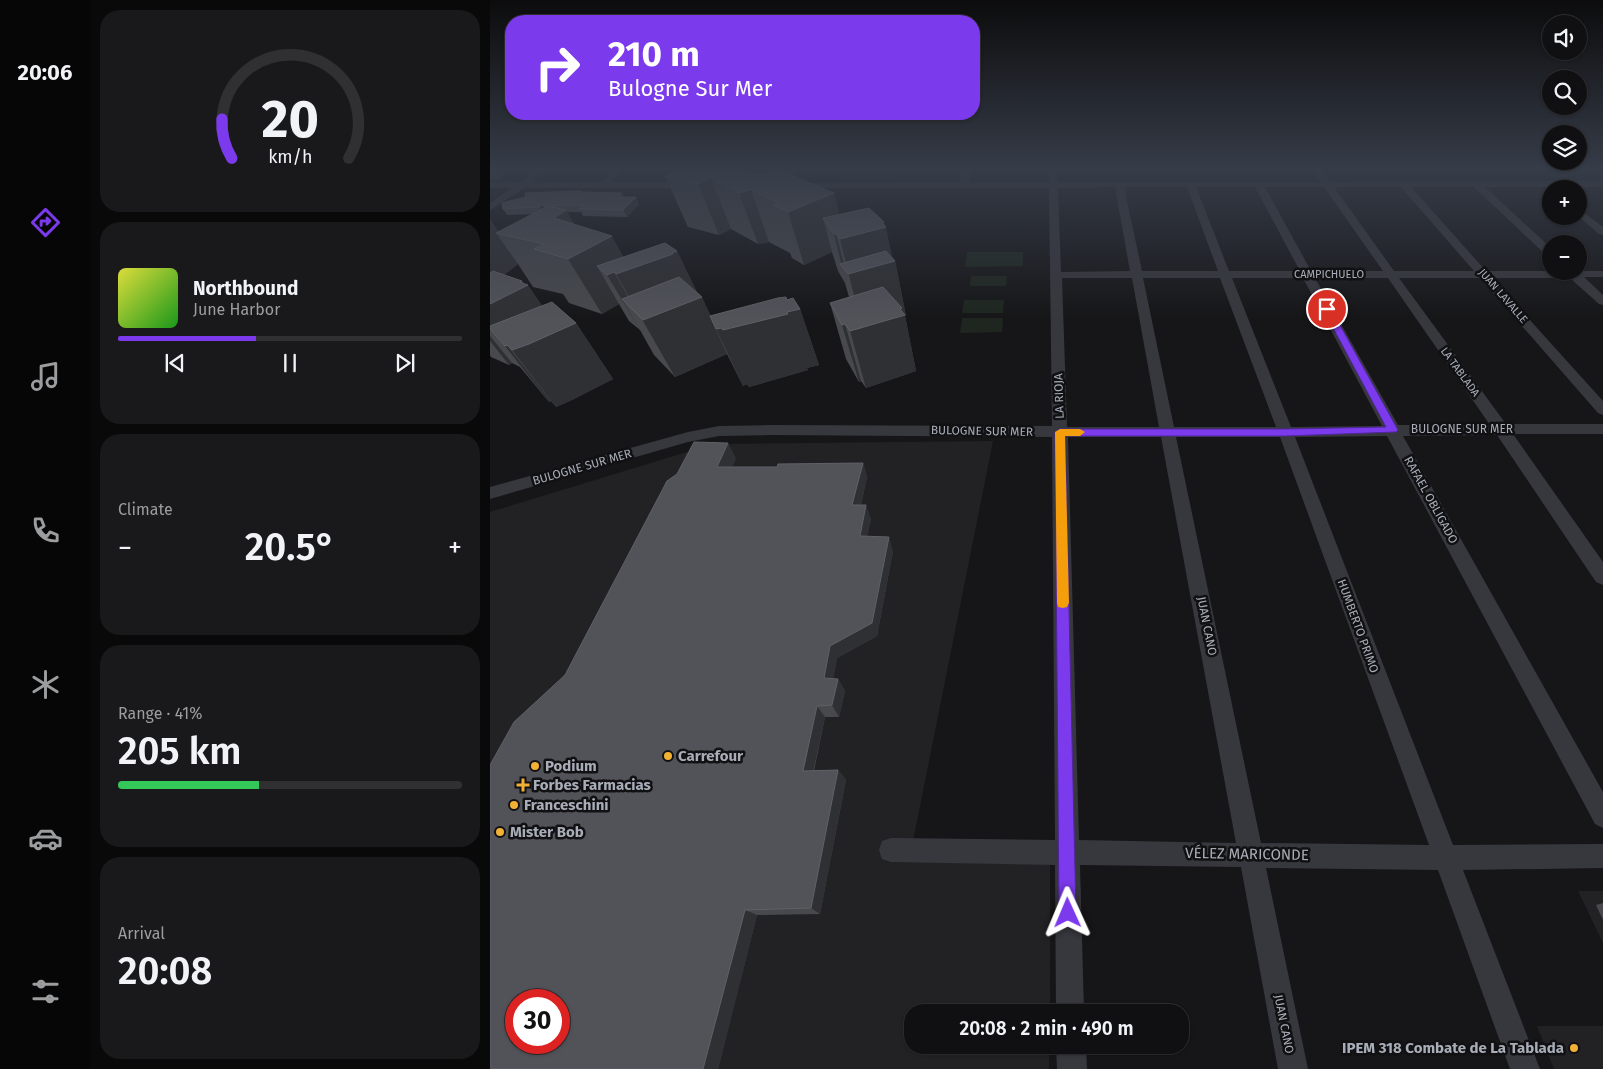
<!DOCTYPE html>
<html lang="en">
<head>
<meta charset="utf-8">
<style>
  body { margin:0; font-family:"Fira Sans",sans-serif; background:#19191b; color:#f1f3f6; height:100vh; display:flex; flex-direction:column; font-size:19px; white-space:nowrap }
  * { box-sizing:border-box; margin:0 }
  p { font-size:16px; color:#9c9d9f }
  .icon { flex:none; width:28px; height:28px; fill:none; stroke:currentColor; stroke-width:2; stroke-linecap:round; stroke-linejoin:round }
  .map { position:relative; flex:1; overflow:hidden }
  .side { display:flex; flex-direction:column; gap:10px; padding:10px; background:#09090a; width:400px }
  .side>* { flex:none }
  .banner { position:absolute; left:15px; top:15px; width:475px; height:105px; border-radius:20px; box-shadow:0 1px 4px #0004,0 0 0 1px #303032; background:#7c3aed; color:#fff; overflow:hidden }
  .buttons { position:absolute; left:1052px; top:15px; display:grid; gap:10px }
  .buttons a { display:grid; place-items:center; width:45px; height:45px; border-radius:50%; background:#101012; box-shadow:0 1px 4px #0004,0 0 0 1px #303032; font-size:25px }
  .speed { position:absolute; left:15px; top:989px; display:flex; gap:10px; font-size:25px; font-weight:700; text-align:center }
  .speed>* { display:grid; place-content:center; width:65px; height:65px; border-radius:50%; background:#101012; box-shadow:0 1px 4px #0004,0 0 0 1px #303032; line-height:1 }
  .speed .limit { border:8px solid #d22; background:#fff; color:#111 }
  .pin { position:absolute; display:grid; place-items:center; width:42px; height:42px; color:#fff; margin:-21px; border:2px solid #fff; border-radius:50%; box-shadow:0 1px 5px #0007 }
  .me { position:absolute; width:55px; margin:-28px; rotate:359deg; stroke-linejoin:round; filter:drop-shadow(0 0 4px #0008) }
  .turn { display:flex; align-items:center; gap:18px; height:105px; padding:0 20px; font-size:22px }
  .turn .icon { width:65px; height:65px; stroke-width:2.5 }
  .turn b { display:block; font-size:35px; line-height:42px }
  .big { font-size:38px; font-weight:600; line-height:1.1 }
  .side .card { flex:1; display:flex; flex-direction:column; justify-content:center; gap:8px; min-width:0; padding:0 18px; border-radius:20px; background:#19191b }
  .side .dial { align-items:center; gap:0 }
  .dial svg { height:130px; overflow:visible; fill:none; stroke:#303032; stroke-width:7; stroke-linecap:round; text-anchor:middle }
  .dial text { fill:#f1f3f6; stroke:none }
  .song { display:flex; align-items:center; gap:15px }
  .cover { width:60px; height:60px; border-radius:8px; background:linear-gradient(135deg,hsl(60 70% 55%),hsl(120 70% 35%)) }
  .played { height:5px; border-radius:2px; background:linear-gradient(90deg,#7c3aed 40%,#303032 40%) }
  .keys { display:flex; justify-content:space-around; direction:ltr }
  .heat { display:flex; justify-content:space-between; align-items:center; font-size:28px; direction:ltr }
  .charge { height:8px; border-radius:4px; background:linear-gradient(90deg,#34c759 41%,#303032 0) }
  .trip { position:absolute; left:414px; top:1004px; width:285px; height:50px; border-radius:20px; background:#101012; box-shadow:0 1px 4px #0004,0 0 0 1px #303032; font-weight:600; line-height:50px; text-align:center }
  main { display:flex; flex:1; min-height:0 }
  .menu { display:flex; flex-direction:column; width:90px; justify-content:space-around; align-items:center; background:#060607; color:#9c9d9f }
  .menu .icon { width:35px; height:35px }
  .menu .selected { color:#7c3aed }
  .menu b { font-size:22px; color:#f1f3f6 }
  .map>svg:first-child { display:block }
  .built { fill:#222225; fill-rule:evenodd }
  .green { fill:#1e261f }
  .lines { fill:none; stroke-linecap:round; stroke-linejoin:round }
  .stream { stroke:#2c353c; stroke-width:2.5 }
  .minor { fill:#37383d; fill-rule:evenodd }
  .wall { fill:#47494d }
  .shaded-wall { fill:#2f3033 }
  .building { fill:#525359; stroke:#5f6168; fill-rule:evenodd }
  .route { fill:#7c3aed; stroke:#51269a }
  .slow { fill:#f59e0b }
  .poi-dot { fill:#f2b134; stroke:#111113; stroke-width:2 }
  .labels { text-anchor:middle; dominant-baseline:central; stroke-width:5; stroke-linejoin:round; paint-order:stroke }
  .far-street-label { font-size:11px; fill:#a8adb8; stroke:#111113 }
  .street-label { font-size:12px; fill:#a8adb8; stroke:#111113 }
  .near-poi-label { font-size:15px; font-weight:bold; fill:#a8adb8; stroke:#111113; text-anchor:start }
  .near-street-label { font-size:15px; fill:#a8adb8; stroke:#111113 }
</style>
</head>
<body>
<main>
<nav class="menu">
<b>20:06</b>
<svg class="icon selected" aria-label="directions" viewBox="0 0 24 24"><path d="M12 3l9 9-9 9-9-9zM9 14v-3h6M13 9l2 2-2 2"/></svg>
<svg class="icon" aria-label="music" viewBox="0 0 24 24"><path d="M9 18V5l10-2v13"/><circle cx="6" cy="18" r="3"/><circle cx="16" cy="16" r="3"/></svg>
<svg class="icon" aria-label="phone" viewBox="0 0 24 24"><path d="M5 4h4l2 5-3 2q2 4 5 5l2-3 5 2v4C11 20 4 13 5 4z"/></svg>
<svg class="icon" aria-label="climate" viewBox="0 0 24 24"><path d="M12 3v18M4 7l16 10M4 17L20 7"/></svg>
<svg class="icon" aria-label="car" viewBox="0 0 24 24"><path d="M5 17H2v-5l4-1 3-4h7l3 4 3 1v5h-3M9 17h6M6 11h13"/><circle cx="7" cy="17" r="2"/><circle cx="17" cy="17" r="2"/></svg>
<svg class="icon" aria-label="filters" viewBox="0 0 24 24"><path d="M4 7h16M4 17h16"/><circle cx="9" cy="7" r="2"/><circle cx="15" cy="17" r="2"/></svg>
</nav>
<section class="side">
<div class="card dial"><svg viewBox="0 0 100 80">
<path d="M14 69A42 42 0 1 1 86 69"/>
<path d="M14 69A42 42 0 0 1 8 45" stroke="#7c3aed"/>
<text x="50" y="56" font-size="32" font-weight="700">20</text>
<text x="50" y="72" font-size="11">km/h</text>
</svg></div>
<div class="card">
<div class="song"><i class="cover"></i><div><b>Northbound</b><p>June Harbor</p></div></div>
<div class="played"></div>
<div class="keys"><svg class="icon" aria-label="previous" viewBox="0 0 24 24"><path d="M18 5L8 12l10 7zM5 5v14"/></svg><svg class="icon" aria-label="pause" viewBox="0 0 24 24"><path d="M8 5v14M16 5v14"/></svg><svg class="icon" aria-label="next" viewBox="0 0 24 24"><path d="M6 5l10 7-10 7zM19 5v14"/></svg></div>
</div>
<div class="card"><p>Climate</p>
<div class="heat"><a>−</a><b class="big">20.5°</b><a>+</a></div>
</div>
<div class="card"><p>Range · 41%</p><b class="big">205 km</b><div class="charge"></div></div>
<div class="card"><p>Arrival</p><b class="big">20:08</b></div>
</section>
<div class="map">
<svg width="1113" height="1069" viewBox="0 0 1113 1069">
  <rect width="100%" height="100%" fill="#161618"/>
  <path class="built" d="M 503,441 L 423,841 L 560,865 L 560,1012 L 422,1012 L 422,1045 L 559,1045 L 559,1069 L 0,1069 L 0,512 L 223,444 ZM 26,1000 L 69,1000 L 69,1042 L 26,1042 Z
    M 1088,891 L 1113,891 L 1113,943 Z
    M 1047,1026 L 1113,1026 L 1113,1069 L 1064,1069 Z"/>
  <path class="green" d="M 477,252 L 533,252 L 533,266 L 475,267 Z
    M 481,276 L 517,276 L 516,286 L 480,286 Z
    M 474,300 L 514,300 L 513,313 L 472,313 Z
    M 472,318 L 513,318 L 512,332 L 470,333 Z"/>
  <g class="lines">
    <path class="stream" d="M 989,169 L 1004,171 L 1022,169"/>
    <path class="minor" d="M 47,169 L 58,169 L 42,182 L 111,182 L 125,169 L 134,169 L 121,182 L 203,182 L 208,185 L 203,188 L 34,188 L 0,210 L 0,203 L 22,188 L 0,188 L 0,182 L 30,182 Z
      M 298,169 L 307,169 L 298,183 L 470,182 L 473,169 L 482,169 L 479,182 L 559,182 L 559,169 L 567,169 L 568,182 L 830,182 L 822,169 L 831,169 L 840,182 L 1113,181 L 1113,187 L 995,187 L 1061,248 L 1061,257 L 1057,256 L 984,187 L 921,187 L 996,271 L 1113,271 L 1113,277 L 1094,277 L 1113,295 L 1113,305 L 1109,304 L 1080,278 L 1002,278 L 1113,401 L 1113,415 L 1108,413 L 990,278 L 909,278 L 1016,424 L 1113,424 L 1113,434 L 1023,434 L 1113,562 L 1113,585 L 1106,582 L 1007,435 L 913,436 L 1113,792 L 1113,828 L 1105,824 L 897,436 L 805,437 L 963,845 L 1113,844 L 1113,868 L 973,870 L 1050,1069 L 1020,1069 L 948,870 L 776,868 L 818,1069 L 788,1069 L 751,867 L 590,865 L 594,1012 L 566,1012 L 565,865 L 401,862 L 392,859 L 389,850 L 392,841 L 401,838 L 565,840 L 562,437 L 281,435 L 229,436 L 198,442 L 0,499 L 0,487 L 198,432 L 229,426 L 281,425 L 562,426 L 559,188 L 301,188 L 296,185 L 292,188 L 289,187 L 287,185 ZM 625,187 L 640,271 L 571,272 L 568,188 ZM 634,187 L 697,187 L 728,271 L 652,271 ZM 706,187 L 765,187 L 810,271 L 739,271 ZM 775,187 L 834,187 L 893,271 L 821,271 ZM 844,187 L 911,187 L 984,271 L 904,271 ZM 572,278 L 642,278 L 669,427 L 577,427 ZM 653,278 L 730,278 L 786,427 L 684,427 ZM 742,278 L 813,278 L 892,426 L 801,427 ZM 825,278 L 898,278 L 1000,425 L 908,425 ZM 578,437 L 671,437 L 746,843 L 589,840 ZM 686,437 L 790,437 L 939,845 L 771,843 Z
      M 1089,209 L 1113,227 L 1113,235 L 1109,234 L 1088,216 Z
      M 566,1045 L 596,1045 L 597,1069 L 567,1069 Z"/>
  </g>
  <path class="wall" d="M 0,169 L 23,169 L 10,180 L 0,180 Z
    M 190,169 L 344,193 L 349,214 L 394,222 L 402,257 L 405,261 L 416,316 L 415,316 L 426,371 L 376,388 L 371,381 L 369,382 L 356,359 L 340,303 L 359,297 L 355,283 L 348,271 L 342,252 L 314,265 L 302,258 L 300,253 L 279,242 L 268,244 L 241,229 L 229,235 L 198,227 L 175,176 Z
    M 91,191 L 92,192 L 132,193 L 134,197 L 149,204 L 137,217 L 93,216 L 91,212 L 77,212 L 84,224 L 134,257 L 187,251 L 207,293 L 221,316 L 297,300 L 310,309 L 329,365 L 317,368 L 318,370 L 259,387 L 257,384 L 253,386 L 237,354 L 185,377 L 164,355 L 150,330 L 139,321 L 129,304 L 112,314 L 79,303 L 73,294 L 43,287 L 28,264 L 14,275 L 32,281 L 52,306 L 86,323 L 123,379 L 82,400 L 66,407 L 61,401 L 59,402 L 30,367 L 22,363 L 19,365 L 1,357 L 0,355 L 0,219 L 8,232 L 43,214 L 17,215 L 13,209 Z
    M 246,458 L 242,467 L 287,467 L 373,463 L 377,477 L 371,505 L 381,519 L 377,536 L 403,551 L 387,636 L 347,658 L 343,679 L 348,679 L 355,691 L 349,717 L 335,717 L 324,771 L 348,770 L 356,780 L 330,914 L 267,915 L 228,1069 L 75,675 Z
    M 1113,903 L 1113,920 L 1106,905 Z"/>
  <path class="shaded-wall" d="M 12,169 L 23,169 L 10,180 L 6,174 Z
    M 221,178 L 241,229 L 229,235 L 208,184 Z
    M 261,190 L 279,242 L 268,244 L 249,193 Z
    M 132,193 L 136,199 L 128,197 Z
    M 344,193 L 355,238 L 394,222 L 395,228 L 396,227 L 403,262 L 405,261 L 416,316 L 415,316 L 426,371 L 376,388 L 360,331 L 372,328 L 350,239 L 346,234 L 356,271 L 352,267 L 344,234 L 333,218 L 342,252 L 314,265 L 298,212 Z
    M 146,197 L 149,204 L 137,217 L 133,210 Z
    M 52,205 L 56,211 L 54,214 L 49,207 Z
    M 76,210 L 98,248 L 122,236 L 140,269 L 187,251 L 210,298 L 212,297 L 227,329 L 310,309 L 329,365 L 317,368 L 318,370 L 259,387 L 257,384 L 253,386 L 220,316 L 237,354 L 185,377 L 126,274 L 124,272 L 149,316 L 132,299 L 150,330 L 117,275 L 107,266 L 129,304 L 112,314 L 78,259 L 64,218 Z
    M 0,219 L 10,234 L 6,233 L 28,264 L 0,286 Z
    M 32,281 L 35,286 L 38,285 L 69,330 L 86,323 L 123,379 L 82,400 L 66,407 L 22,350 L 17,345 L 61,401 L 59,402 L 15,346 L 0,329 L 0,302 Z
    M 355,324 L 371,381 L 369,382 L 352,325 Z
    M 0,336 L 22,363 L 19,365 L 0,341 Z
    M 238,443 L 246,458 L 236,481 L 227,467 Z
    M 373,463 L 377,477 L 368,519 L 362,505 Z
    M 376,505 L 381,519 L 375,550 L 370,536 Z
    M 399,537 L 403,551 L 387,636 L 347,658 L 341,690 L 334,678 L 340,646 Z
    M 348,679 L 355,691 L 349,717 L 342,705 Z
    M 327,706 L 335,717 L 321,781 L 313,771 Z
    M 348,770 L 356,780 L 330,914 L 321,908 Z
    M 255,910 L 267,915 L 228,1069 L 213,1069 Z"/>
  <path class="building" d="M 0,169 L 12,169 L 6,174 L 0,174 Z
    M 190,169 L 242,169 L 270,175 L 289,170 L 344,193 L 298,212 L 284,205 L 289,203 L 261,190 L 249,193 L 221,178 L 208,184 L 175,176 Z
    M 91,191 L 90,192 L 132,193 L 128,197 L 146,197 L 133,210 L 89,209 L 94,205 L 52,205 L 49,207 L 13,209 L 12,203 L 36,197 L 35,193 Z
    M 58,206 L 76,210 L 64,218 L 122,236 L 78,259 L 44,249 L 54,244 L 6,233 Z
    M 379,208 L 394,222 L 392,223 L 396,227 L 350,239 L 346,234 L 344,234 L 333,218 Z
    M 175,243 L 187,251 L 182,253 L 183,254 L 126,274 L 124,272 L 117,275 L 107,266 Z
    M 396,251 L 405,261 L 358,274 L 350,264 Z
    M 3,271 L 32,281 L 30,282 L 38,285 L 0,304 L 0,273 Z
    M 189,277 L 212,297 L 153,320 L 132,299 Z
    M 393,287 L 412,308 L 410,309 L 415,315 L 360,331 L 355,324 L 352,325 L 340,303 Z
    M 296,297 L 297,300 L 303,298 L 310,309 L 297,312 L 298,314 L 233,330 L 231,328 L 226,329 L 220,316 L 288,298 Z
    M 62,302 L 86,323 L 39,344 L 22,350 L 17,345 L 15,346 L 0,329 L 0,326 Z
    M 204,442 L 238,443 L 227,467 L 287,467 L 288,464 L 373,463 L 362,505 L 376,505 L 370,536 L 399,537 L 382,623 L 340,646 L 334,678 L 348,679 L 342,705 L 327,706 L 313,771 L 348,770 L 321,908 L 255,910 L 213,1069 L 0,1069 L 0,765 L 24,722 L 75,675 L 177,481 L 187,474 ZM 26,1000 L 69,1000 L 69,1042 L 26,1042 Z"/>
  <linearGradient id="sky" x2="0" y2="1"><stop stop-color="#0c0c0d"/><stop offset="0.53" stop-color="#363c48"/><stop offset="1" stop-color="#363c48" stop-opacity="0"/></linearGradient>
  <rect width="1113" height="319" fill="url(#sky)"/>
  <path class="route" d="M 837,306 L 841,309 L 908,430 L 906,432 L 796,436 L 575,436 L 586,913 L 584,919 L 578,922 L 572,919 L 569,913 L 565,432 L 570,429 L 796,429 L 896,427 L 833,309 Z"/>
  <path class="slow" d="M 570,429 L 590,429 L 595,432 L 590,436 L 575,436 L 579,603 L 577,607 L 573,608 L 568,607 L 567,603 L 565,432 Z"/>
  <g class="poi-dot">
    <circle cx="178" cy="756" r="5"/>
    <circle cx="45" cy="766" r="5"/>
    <path d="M30.5 777.5h5v5h5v5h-5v5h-5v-5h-5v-5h5z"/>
    <circle cx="24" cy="805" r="5"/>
    <circle cx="10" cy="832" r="5"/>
    <circle cx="1084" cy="1048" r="5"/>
  </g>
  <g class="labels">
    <g class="far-street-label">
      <text x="839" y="274">CAMPICHUELO</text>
      <text transform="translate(1013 296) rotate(49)">JUAN LAVALLE</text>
      <text transform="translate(970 372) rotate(54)">LA TABLADA</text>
    </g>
    <g class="street-label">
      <text transform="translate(569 396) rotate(-92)">LA RIOJA</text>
      <text x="972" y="429">BULOGNE SUR MER</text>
      <text transform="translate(492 431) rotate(1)">BULOGNE SUR MER</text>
      <text transform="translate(92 467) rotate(-16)">BULOGNE SUR MER</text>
      <text transform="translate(941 500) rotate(61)">RAFAEL OBLIGADO</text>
      <text transform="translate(717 626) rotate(79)">JUAN CANO</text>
      <text transform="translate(868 626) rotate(70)">HUMBERTO PRIMO</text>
      <text transform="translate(794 1024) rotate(79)">JUAN CANO</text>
    </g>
    <g class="near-poi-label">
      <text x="188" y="756">Carrefour</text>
      <text x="55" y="766">Podium</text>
      <text x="43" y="785">Forbes Farmacias</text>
      <text x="34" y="805">Franceschini</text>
      <text x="20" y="832">Mister Bob</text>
      <text x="1074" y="1048" text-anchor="end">IPEM 318 Combate de La Tablada</text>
    </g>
    <g class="near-street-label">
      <text transform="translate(757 854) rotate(1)">VÉLEZ MARICONDE</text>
    </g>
  </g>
</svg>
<div class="buttons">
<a><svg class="icon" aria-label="sound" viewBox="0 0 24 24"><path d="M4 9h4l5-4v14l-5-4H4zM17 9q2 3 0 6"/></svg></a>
<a><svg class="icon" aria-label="search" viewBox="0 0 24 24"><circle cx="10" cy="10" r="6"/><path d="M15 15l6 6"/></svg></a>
<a><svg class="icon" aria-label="layers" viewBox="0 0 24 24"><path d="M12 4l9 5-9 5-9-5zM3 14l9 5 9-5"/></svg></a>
<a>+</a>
<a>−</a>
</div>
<div class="speed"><div class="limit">30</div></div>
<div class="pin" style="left:837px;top:309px;background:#d93025"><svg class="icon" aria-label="arrive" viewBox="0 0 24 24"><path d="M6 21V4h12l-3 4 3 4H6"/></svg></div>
<svg class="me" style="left:578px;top:913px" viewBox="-20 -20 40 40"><path d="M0-17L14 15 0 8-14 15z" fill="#7c3aed" stroke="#fff" stroke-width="4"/></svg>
<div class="trip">20:08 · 2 min · 490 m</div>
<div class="banner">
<div class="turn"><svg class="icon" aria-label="right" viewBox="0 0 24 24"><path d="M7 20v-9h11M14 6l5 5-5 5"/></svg><div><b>210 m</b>Bulogne Sur Mer</div></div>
</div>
</div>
</main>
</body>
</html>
